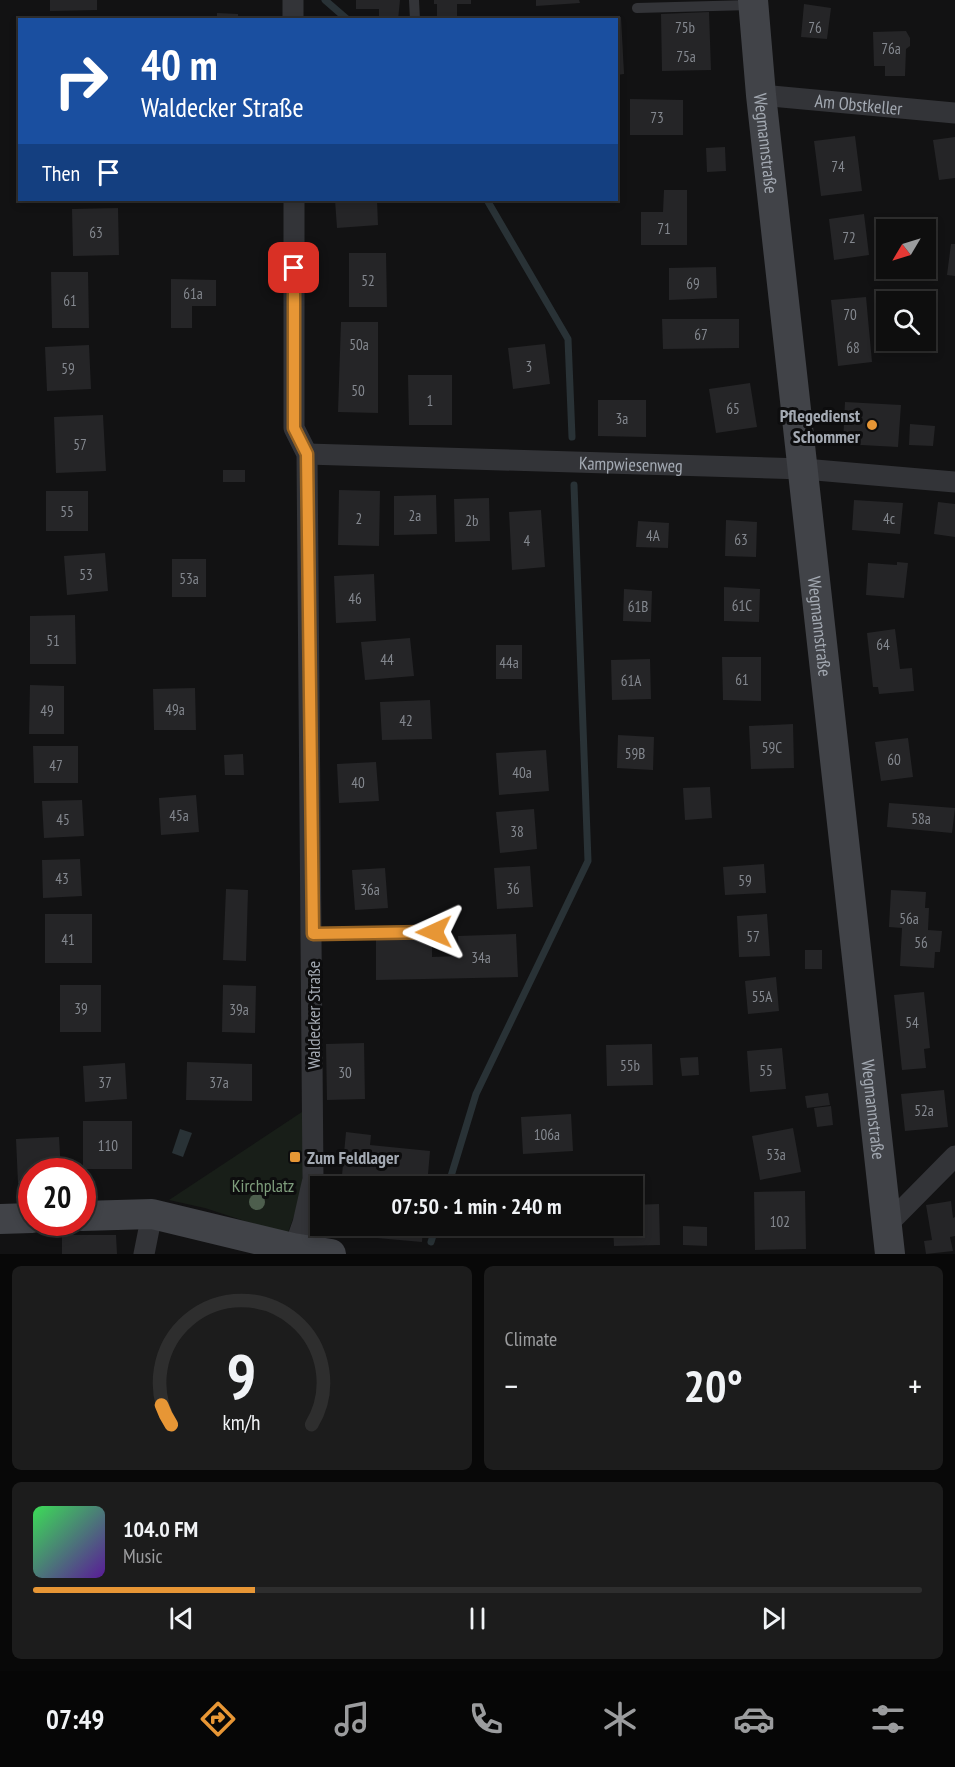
<!DOCTYPE html>
<html lang="en">
<head>
<meta charset="utf-8">
<style>
  body { margin:0; font-family:"PT Sans Narrow",sans-serif; background:#1c1c1c; color:#f1f3f6; height:100vh; display:flex; flex-direction:column; font-size:22px; white-space:nowrap }
  * { box-sizing:border-box; margin:0 }
  p { font-size:20px; color:#9b9c9e }
  .icon { flex:none; width:33px; height:33px; fill:none; stroke:currentColor; stroke-width:2; stroke-linecap:round; stroke-linejoin:round }
  .map { position:relative; height:1254px; overflow:hidden }
  .sheet { display:flex; flex-direction:column; gap:12px; padding:12px; background:#080808; flex:1 }
  .sheet>* { flex:none }
  .banner { position:absolute; left:18px; top:18px; width:600px; height:183px; border-radius:0px; box-shadow:0 3px 9px #0003,0 0 0 2px #2e2e2e; background:#1a4fa0; color:#fff; overflow:hidden }
  .needle { width:39px; rotate:232deg }
  .fabs { position:absolute; left:876px; top:219px; display:grid; gap:12px }
  .fabs a { display:grid; place-items:center; width:60px; height:60px; border-radius:0px; background:#0e0e0e; box-shadow:0 3px 9px #0003,0 0 0 2px #2e2e2e; font-size:30px }
  .speed { position:absolute; left:18px; top:1158px; display:flex; gap:12px; font-size:30px; font-weight:700; text-align:center }
  .speed>* { display:grid; place-content:center; width:78px; height:78px; border-radius:50%; background:#0e0e0e; box-shadow:0 3px 9px #0003,0 0 0 2px #2e2e2e; line-height:1 }
  .speed .limit { border:9px solid #d22; background:#fff; color:#111 }
  .pin { position:absolute; display:grid; place-items:center; width:51px; height:51px; color:#fff; margin:-26px; border-radius:12px; box-shadow:0 3px 9px #0006 }
  .me { position:absolute; width:66px; margin:-33px; rotate:269deg; stroke-linejoin:round; filter:drop-shadow(0 0 4px #0008) }
  .turn { display:flex; align-items:center; gap:21px; height:126px; padding:0 24px; font-size:27px }
  .turn .icon { width:78px; height:78px; stroke-width:2.5 }
  .turn b { display:block; font-size:42px; line-height:51px }
  .then { display:flex; align-items:center; height:57px; padding:0 24px; background:#0003; gap:12px; font-size:22px }
  .big { font-size:45px; font-weight:700; line-height:1.1 }
  .sheet .card { flex:1; display:flex; flex-direction:column; justify-content:center; gap:9px; min-width:0; padding:0 21px; border-radius:9px; background:#1c1c1c }
  .sheet .dial { align-items:center; gap:0 }
  .dial svg { height:156px; overflow:visible; fill:none; stroke:#2e2e2e; stroke-width:7; stroke-linecap:round; text-anchor:middle }
  .dial text { fill:#f1f3f6; stroke:none }
  .song { display:flex; align-items:center; gap:18px }
  .cover { width:72px; height:72px; border-radius:9px; background:linear-gradient(135deg,hsl(130 70% 55%),hsl(270 70% 35%)) }
  .played { height:6px; border-radius:3px; background:linear-gradient(90deg,#e79635 25%,#2e2e2e 25%) }
  .keys { display:flex; justify-content:space-around; direction:ltr }
  .heat { display:flex; justify-content:space-between; align-items:center; font-size:33px; direction:ltr }
  .sheet .tiles { flex:1; display:grid; gap:12px; grid-template-columns:1fr 1fr }
  .card:last-child { grid-column:span 2 }
  .trip { position:absolute; left:310px; top:1176px; width:333px; height:60px; border-radius:0px; background:#0e0e0e; box-shadow:0 3px 9px #0003,0 0 0 2px #2e2e2e; font-weight:700; line-height:60px; text-align:center }
  .tab-bar { display:flex; height:96px; justify-content:space-around; align-items:center; background:#060606; color:#9b9c9e }
  .tab-bar .icon { width:42px; height:42px }
  .tab-bar .active { color:#e79635 }
  .tab-bar b { font-size:27px; color:#f1f3f6 }
  .map>svg:first-child { display:block }
  .green { fill:#181e18 }
  .water { fill:#293236 }
  .lines { fill:none; stroke-linecap:round; stroke-linejoin:round }
  .stream { stroke:#293236; stroke-width:7 }
  .building { fill:#252527 }
  .lane { stroke:#333438; stroke-width:10 }
  .street { stroke:#333438; stroke-width:21 }
  .secondary { stroke:#414348; stroke-width:30 }
  .tree { fill:#4d5e4d }
  .route-casing { stroke:#966222; stroke-width:15 }
  .route { stroke:#e79635; stroke-width:10 }
  .poi-dot { fill:#e79635; stroke:#0d0d0e; stroke-width:2 }
  .labels { text-anchor:middle; dominant-baseline:central; stroke-width:6; stroke-linejoin:round; paint-order:stroke }
  .number-label { font-size:15px; fill:#84888f }
  .street-label { font-size:18px; fill:#a4aab3; stroke:#0d0d0e }
  .poi-label { font-size:18px; font-weight:bold; fill:#a4aab3; stroke:#0d0d0e; text-anchor:end }
  .park-label { font-size:18px; fill:#7e9d7c; stroke:#0d0d0e }
</style>
</head>
<body>
<div class="map">
<svg width="955" height="1254" viewBox="0 0 955 1254">
  <rect width="100%" height="100%" fill="#121213"/>
  <path class="green" d="M 305,1110 L 302,1194 L 287,1235 L 205,1208 L 169,1200 Z"/>
  <path class="water" d="M 180,1129 L 192,1133 L 183,1157 L 172,1153 Z"/>
  <g class="lines">
    <path class="stream" d="M 325,0 L 348,20
      M 487,200 L 568,339 L 572,437
      M 448,1186 L 476,1094 L 588,861 L 574,485
      M 431,1242 L 436,1226"/>
  </g>
  <path class="building" d="M 50,0 L 97,0 L 97,10 L 50,11 Z
    M 356,0 L 400,0 L 398,20 L 379,20 L 379,9 L 356,9 Z
    M 434,0 L 471,0 L 471,4 L 457,4 L 457,20 L 437,20 L 437,4 L 434,4 Z
    M 536,0 L 579,0 L 580,3 L 536,6 Z
    M 804,4 L 831,8 L 827,39 L 801,37 Z
    M 709,12 L 711,70 L 662,71 L 661,14 Z
    M 217,13 L 238,14 L 238,20 L 217,20 Z
    M 97,16 L 97,20 L 72,20 L 72,18 Z
    M 621,17 L 624,74 L 616,75 L 616,20 L 601,20 L 601,18 Z
    M 906,31 L 910,38 L 910,46 L 906,49 L 905,76 L 885,76 L 885,66 L 874,66 L 873,32 Z
    M 630,99 L 683,100 L 683,135 L 630,135 Z
    M 855,136 L 862,191 L 821,196 L 814,141 Z
    M 955,137 L 955,178 L 939,180 L 933,140 Z
    M 725,147 L 726,171 L 707,172 L 706,148 Z
    M 664,190 L 687,190 L 687,245 L 641,245 L 641,212 L 663,212 Z
    M 335,200 L 377,200 L 378,225 L 337,228 Z
    M 118,208 L 119,255 L 73,256 L 72,209 Z
    M 864,214 L 869,255 L 834,260 L 829,219 Z
    M 951,244 L 955,244 L 955,276 L 947,275 Z
    M 349,253 L 386,253 L 387,307 L 349,307 Z
    M 716,267 L 717,298 L 669,300 L 669,268 Z
    M 51,272 L 88,272 L 89,328 L 52,328 Z
    M 171,279 L 216,280 L 216,306 L 192,306 L 192,328 L 171,328 Z
    M 866,297 L 872,362 L 838,366 L 831,300 Z
    M 662,319 L 739,319 L 739,348 L 663,349 Z
    M 341,322 L 378,322 L 378,413 L 338,412 Z
    M 545,344 L 550,384 L 513,389 L 508,348 Z
    M 89,345 L 91,389 L 47,391 L 45,347 Z
    M 408,375 L 452,375 L 452,425 L 409,425 Z
    M 750,383 L 757,427 L 716,433 L 709,389 Z
    M 598,400 L 646,400 L 646,437 L 598,436 Z
    M 845,402 L 901,405 L 898,447 L 843,444 Z
    M 103,415 L 106,471 L 56,473 L 54,417 Z
    M 910,424 L 935,426 L 933,446 L 909,445 Z
    M 223,470 L 245,470 L 245,482 L 223,482 Z
    M 339,490 L 380,491 L 379,546 L 338,545 Z
    M 46,491 L 88,491 L 88,531 L 46,531 Z
    M 436,495 L 437,534 L 394,535 L 394,496 Z
    M 489,498 L 490,541 L 455,542 L 454,499 Z
    M 854,500 L 903,503 L 900,534 L 852,530 Z
    M 938,502 L 955,504 L 955,537 L 934,534 Z
    M 541,510 L 545,567 L 512,570 L 509,512 Z
    M 726,520 L 757,522 L 756,557 L 725,556 Z
    M 638,521 L 669,523 L 668,548 L 636,547 Z
    M 105,553 L 108,591 L 67,595 L 64,556 Z
    M 172,559 L 206,559 L 206,597 L 172,597 Z
    M 897,562 L 908,563 L 904,598 L 866,595 L 868,563 L 897,565 Z
    M 374,574 L 376,621 L 336,623 L 334,576 Z
    M 724,587 L 760,589 L 759,622 L 724,621 Z
    M 624,589 L 652,591 L 651,622 L 623,621 Z
    M 75,615 L 76,664 L 30,664 L 30,616 Z
    M 895,629 L 900,669 L 912,668 L 914,691 L 879,694 L 878,687 L 873,687 L 867,633 Z
    M 410,638 L 414,676 L 365,680 L 361,642 Z
    M 496,645 L 522,645 L 522,679 L 496,679 Z
    M 722,657 L 761,657 L 761,701 L 723,700 Z
    M 650,659 L 651,699 L 612,700 L 611,660 Z
    M 30,685 L 64,686 L 64,734 L 29,734 Z
    M 195,688 L 196,730 L 154,730 L 153,689 Z
    M 430,700 L 432,739 L 382,740 L 380,702 Z
    M 793,724 L 794,768 L 751,769 L 749,726 Z
    M 618,735 L 654,737 L 653,770 L 617,768 Z
    M 908,738 L 913,777 L 881,781 L 875,742 Z
    M 33,746 L 78,746 L 78,783 L 34,783 Z
    M 546,750 L 549,791 L 499,795 L 496,753 Z
    M 243,754 L 244,775 L 225,775 L 224,755 Z
    M 376,762 L 379,801 L 339,803 L 337,764 Z
    M 710,787 L 712,818 L 685,820 L 683,788 Z
    M 196,795 L 199,832 L 161,835 L 159,798 Z
    M 82,800 L 84,836 L 44,838 L 42,801 Z
    M 889,803 L 955,808 L 952,833 L 887,827 Z
    M 534,809 L 537,849 L 500,853 L 496,812 Z
    M 80,859 L 82,896 L 43,898 L 42,860 Z
    M 764,864 L 766,893 L 725,895 L 723,867 Z
    M 530,866 L 533,907 L 497,909 L 494,868 Z
    M 385,868 L 388,908 L 355,910 L 352,870 Z
    M 226,889 L 248,890 L 246,961 L 223,960 Z
    M 891,890 L 926,892 L 925,908 L 929,908 L 928,930 L 942,931 L 940,952 L 935,952 L 934,968 L 900,966 L 902,928 L 889,927 Z
    M 45,914 L 92,914 L 92,963 L 45,963 Z
    M 767,914 L 770,956 L 739,957 L 737,916 Z
    M 516,934 L 518,977 L 376,980 L 376,936 L 432,935 L 432,957 L 459,956 L 458,936 Z
    M 805,950 L 822,950 L 822,969 L 805,969 Z
    M 776,977 L 779,1011 L 748,1014 L 745,981 Z
    M 60,985 L 101,985 L 101,1032 L 60,1032 Z
    M 223,985 L 256,986 L 255,1033 L 222,1032 Z
    M 924,992 L 930,1048 L 924,1049 L 926,1068 L 902,1070 L 894,995 Z
    M 364,1043 L 365,1099 L 327,1100 L 326,1044 Z
    M 652,1044 L 653,1085 L 607,1086 L 606,1045 Z
    M 782,1048 L 786,1089 L 750,1092 L 747,1051 Z
    M 698,1057 L 699,1075 L 682,1076 L 680,1058 Z
    M 187,1062 L 252,1064 L 252,1101 L 186,1100 Z
    M 125,1063 L 127,1099 L 85,1102 L 83,1066 Z
    M 944,1090 L 948,1127 L 905,1131 L 901,1094 Z
    M 828,1093 L 830,1105 L 807,1108 L 805,1096 Z
    M 831,1106 L 833,1125 L 817,1127 L 814,1108 Z
    M 571,1114 L 573,1151 L 523,1154 L 521,1117 Z
    M 83,1121 L 132,1121 L 132,1169 L 83,1169 Z
    M 793,1128 L 801,1172 L 760,1180 L 752,1136 Z
    M 346,1132 L 371,1135 L 370,1145 L 430,1151 L 427,1186 L 341,1186 Z
    M 59,1137 L 61,1172 L 32,1172 L 32,1183 L 18,1183 L 16,1139 Z
    M 457,1182 L 496,1182 L 496,1186 L 457,1186 Z
    M 805,1191 L 806,1249 L 755,1250 L 754,1192 Z
    M 951,1201 L 953,1218 L 955,1217 L 955,1236 L 950,1237 L 953,1251 L 926,1254 L 924,1241 L 932,1240 L 926,1205 Z
    M 659,1204 L 660,1245 L 614,1246 L 613,1226 L 633,1226 L 633,1205 Z
    M 378,1226 L 423,1226 L 422,1242 L 377,1238 Z
    M 535,1226 L 589,1226 L 589,1235 L 536,1238 Z
    M 683,1226 L 707,1227 L 707,1246 L 683,1245 Z
    M 62,1235 L 116,1235 L 117,1254 L 62,1254 Z"/>
  <g class="lines">
    <path class="lane" d="M 414,0 L 415,20
      M 637,8 L 751,5
      M 313,934 L 434,932"/>
    <g class="street">
      <path d="M 293,0 L 293,20"/>
      <path id="s1" d="M 761,95 L 955,113"/>
      <path id="s2" d="M 307,454 L 804,469 L 955,482"/>
      <path d="M 887,1225 L 955,1156"/>
      <path d="M 144,1254 L 152,1214"/>
      <path d="M 292,1254 L 303,1223 L 313,1179 L 307,454 L 294,428 L 294,200"/>
    </g>
    <g class="secondary">
      <path id="s3" d="M 753,0 L 761,95 L 890,1254"/>
      <path d="M 82,1216 L 152,1214 L 293,1248 L 331,1254"/>
      <path d="M 0,1219 L 32,1218"/>
    </g>
  </g>
  <circle class="tree" cx="257" cy="1202" r="8"/>
  <g class="lines">
    <g class="route-casing">
      <path id="route" d="M 294,268 L 294,428 L 307,454 L 313,934 L 434,932"/>
    </g>
    <use href="#route" class="route"/>
  </g>
  <g class="poi-dot">
    <circle cx="872" cy="425" r="6"/>
    <rect x="289" y="1151" width="12" height="12" rx="3"/>
  </g>
  <g class="labels">
    <g class="number-label">
      <text x="685" y="27">75b</text>
      <text x="815" y="27">76</text>
      <text x="891" y="48">76a</text>
      <text x="686" y="56">75a</text>
      <text x="657" y="117">73</text>
      <text x="838" y="166">74</text>
      <text x="664" y="228">71</text>
      <text x="96" y="232">63</text>
      <text x="849" y="237">72</text>
      <text x="368" y="280">52</text>
      <text x="693" y="283">69</text>
      <text x="193" y="293">61a</text>
      <text x="70" y="300">61</text>
      <text x="850" y="314">70</text>
      <text x="701" y="334">67</text>
      <text x="359" y="344">50a</text>
      <text x="853" y="347">68</text>
      <text x="529" y="366">3</text>
      <text x="68" y="368">59</text>
      <text x="358" y="390">50</text>
      <text x="430" y="400">1</text>
      <text x="733" y="408">65</text>
      <text x="622" y="418">3a</text>
      <text x="80" y="444">57</text>
      <text x="67" y="511">55</text>
      <text x="415" y="515">2a</text>
      <text x="359" y="518">2</text>
      <text x="889" y="518">4c</text>
      <text x="472" y="520">2b</text>
      <text x="653" y="535">4A</text>
      <text x="741" y="539">63</text>
      <text x="527" y="540">4</text>
      <text x="86" y="574">53</text>
      <text x="189" y="578">53a</text>
      <text x="355" y="598">46</text>
      <text x="742" y="605">61C</text>
      <text x="638" y="606">61B</text>
      <text x="53" y="640">51</text>
      <text x="883" y="644">64</text>
      <text x="387" y="659">44</text>
      <text x="509" y="662">44a</text>
      <text x="742" y="679">61</text>
      <text x="631" y="680">61A</text>
      <text x="175" y="709">49a</text>
      <text x="47" y="710">49</text>
      <text x="406" y="720">42</text>
      <text x="772" y="747">59C</text>
      <text x="635" y="753">59B</text>
      <text x="894" y="759">60</text>
      <text x="56" y="765">47</text>
      <text x="522" y="772">40a</text>
      <text x="358" y="782">40</text>
      <text x="179" y="815">45a</text>
      <text x="921" y="818">58a</text>
      <text x="63" y="819">45</text>
      <text x="517" y="831">38</text>
      <text x="62" y="878">43</text>
      <text x="745" y="880">59</text>
      <text x="513" y="888">36</text>
      <text x="370" y="889">36a</text>
      <text x="909" y="918">56a</text>
      <text x="753" y="936">57</text>
      <text x="68" y="939">41</text>
      <text x="921" y="942">56</text>
      <text x="481" y="957">34a</text>
      <text x="762" y="996">55A</text>
      <text x="81" y="1008">39</text>
      <text x="239" y="1009">39a</text>
      <text x="912" y="1022">54</text>
      <text x="630" y="1065">55b</text>
      <text x="766" y="1070">55</text>
      <text x="345" y="1072">30</text>
      <text x="105" y="1082">37</text>
      <text x="219" y="1082">37a</text>
      <text x="924" y="1110">52a</text>
      <text x="547" y="1134">106a</text>
      <text x="108" y="1145">110</text>
      <text x="776" y="1154">53a</text>
      <text x="780" y="1221">102</text>
    </g>
    <g class="street-label">
      <text stroke="none"><textPath href="#s1" startOffset="98">Am Obstkeller</textPath></text>
      <text stroke="none"><textPath href="#s3" startOffset="144">Wegmannstraße</textPath></text>
      <text stroke="none"><textPath href="#s2" startOffset="324">Kampwiesenweg</textPath></text>
      <text stroke="none"><textPath href="#s3" startOffset="630">Wegmannstraße</textPath></text>
      <text transform="translate(313 1015) rotate(-90)">Waldecker Straße</text>
      <text stroke="none"><textPath href="#s3" startOffset="1116">Wegmannstraße</textPath></text>
    </g>
    <g class="poi-label">
      <text x="860" y="415">Pflegedienst<tspan x="860" dy="21">Schommer</tspan></text>
      <text x="307" y="1157" text-anchor="start">Zum Feldlager</text>
    </g>
    <g class="park-label">
      <text x="263" y="1185">Kirchplatz</text>
    </g>
  </g>
</svg>
<div class="fabs">
<a><svg class="needle" viewBox="-14 -14 28 28"><path d="M0-13l5 13h-10z" fill="#e53935"/><path d="M0 13l5-13h-10z" fill="#9b9c9e"/></svg></a>
<a><svg class="icon" aria-label="search" viewBox="0 0 24 24"><circle cx="10" cy="10" r="6"/><path d="M15 15l6 6"/></svg></a>
</div>
<div class="speed"><div class="limit">20</div></div>
<div class="pin" style="left:294px;top:268px;background:#d93025"><svg class="icon" aria-label="arrive" viewBox="0 0 24 24"><path d="M6 21V4h12l-3 4 3 4H6"/></svg></div>
<svg class="me" style="left:434px;top:932px" viewBox="-20 -20 40 40"><path d="M0-17L14 15 0 8-14 15z" fill="#e79635" stroke="#fff" stroke-width="4"/></svg>
<div class="trip">07:50 · 1 min · 240 m</div>
<div class="banner">
<div class="turn"><svg class="icon" aria-label="right" viewBox="0 0 24 24"><path d="M7 20v-9h11M14 6l5 5-5 5"/></svg><div><b>40 m</b>Waldecker Straße</div></div>
<div class="then">Then<svg class="icon" aria-label="arrive" viewBox="0 0 24 24"><path d="M6 21V4h12l-3 4 3 4H6"/></svg></div>
</div>
</div>
<section class="sheet">
<div class="tiles">
<div class="card dial"><svg viewBox="0 0 100 80">
<path d="M14 69A42 42 0 1 1 86 69"/>
<path d="M14 69A42 42 0 0 1 9 59" stroke="#e79635"/>
<text x="50" y="56" font-size="32" font-weight="700">9</text>
<text x="50" y="72" font-size="11">km/h</text>
</svg></div>
<div class="card"><p>Climate</p>
<div class="heat"><a>−</a><b class="big">20°</b><a>+</a></div>
</div>
<div class="card">
<div class="song"><i class="cover"></i><div><b>104.0 FM</b><p>Music</p></div></div>
<div class="played"></div>
<div class="keys"><svg class="icon" aria-label="previous" viewBox="0 0 24 24"><path d="M18 5L8 12l10 7zM5 5v14"/></svg><svg class="icon" aria-label="pause" viewBox="0 0 24 24"><path d="M8 5v14M16 5v14"/></svg><svg class="icon" aria-label="next" viewBox="0 0 24 24"><path d="M6 5l10 7-10 7zM19 5v14"/></svg></div>
</div>
</div>
</section>
<nav class="tab-bar">
<b>07:49</b>
<svg class="icon active" aria-label="directions" viewBox="0 0 24 24"><path d="M12 3l9 9-9 9-9-9zM9 14v-3h6M13 9l2 2-2 2"/></svg>
<svg class="icon" aria-label="music" viewBox="0 0 24 24"><path d="M9 18V5l10-2v13"/><circle cx="6" cy="18" r="3"/><circle cx="16" cy="16" r="3"/></svg>
<svg class="icon" aria-label="phone" viewBox="0 0 24 24"><path d="M5 4h4l2 5-3 2q2 4 5 5l2-3 5 2v4C11 20 4 13 5 4z"/></svg>
<svg class="icon" aria-label="climate" viewBox="0 0 24 24"><path d="M12 3v18M4 7l16 10M4 17L20 7"/></svg>
<svg class="icon" aria-label="car" viewBox="0 0 24 24"><path d="M5 17H2v-5l4-1 3-4h7l3 4 3 1v5h-3M9 17h6M6 11h13"/><circle cx="7" cy="17" r="2"/><circle cx="17" cy="17" r="2"/></svg>
<svg class="icon" aria-label="filters" viewBox="0 0 24 24"><path d="M4 7h16M4 17h16"/><circle cx="9" cy="7" r="2"/><circle cx="15" cy="17" r="2"/></svg>
</nav>
</body>
</html>
